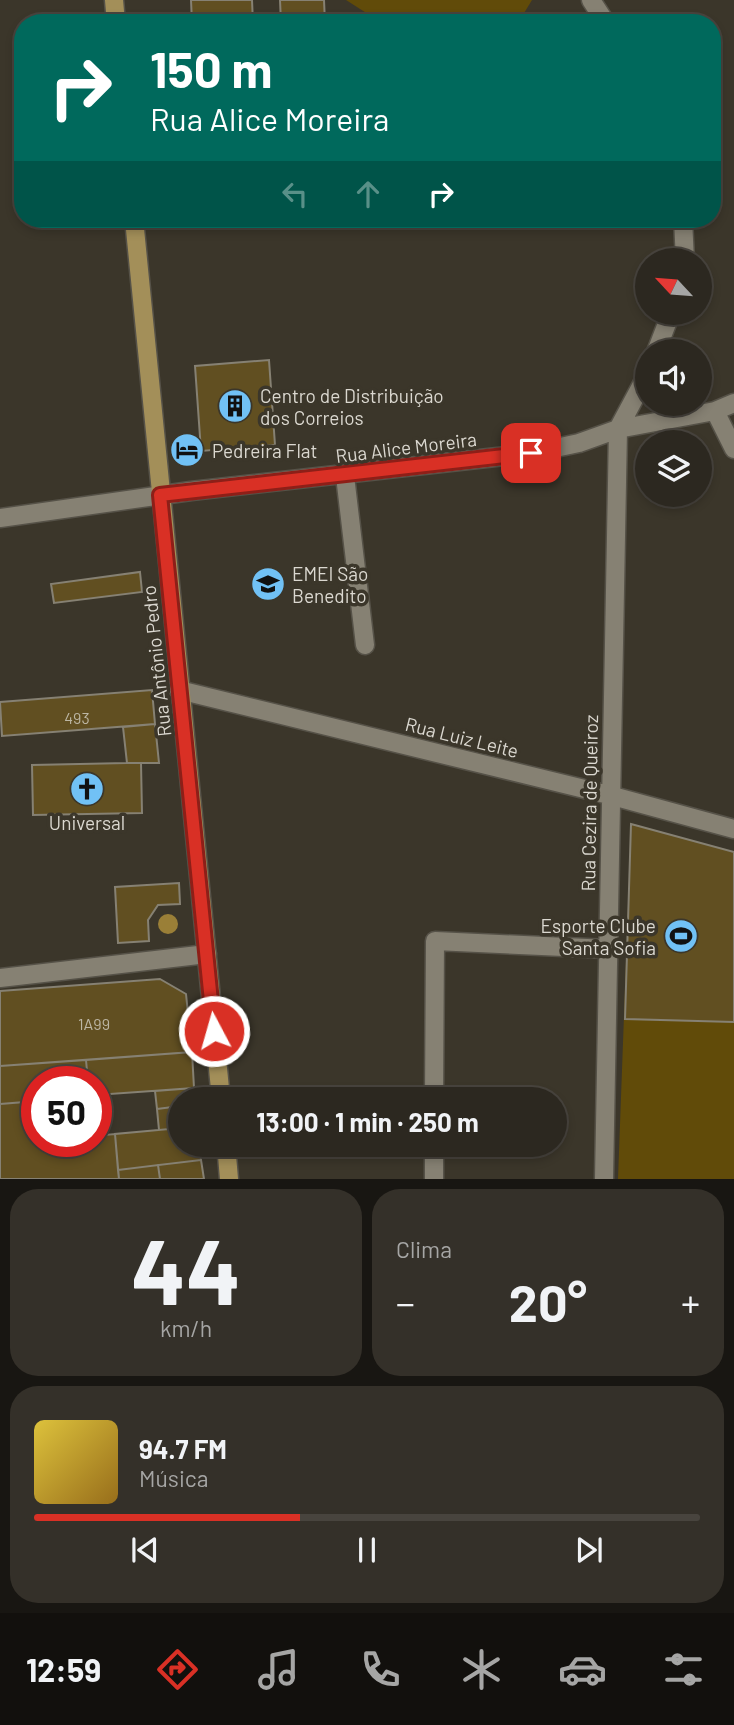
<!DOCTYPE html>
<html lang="pt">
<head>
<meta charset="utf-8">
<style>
  body { margin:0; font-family:Barlow,sans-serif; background:#343029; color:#f1f3f6; height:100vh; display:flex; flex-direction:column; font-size:26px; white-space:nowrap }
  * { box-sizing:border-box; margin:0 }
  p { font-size:23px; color:#a6a6a5 }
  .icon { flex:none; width:38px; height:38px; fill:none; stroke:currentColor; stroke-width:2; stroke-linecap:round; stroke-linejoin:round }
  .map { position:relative; height:1179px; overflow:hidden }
  .sheet { display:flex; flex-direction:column; gap:10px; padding:10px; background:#181612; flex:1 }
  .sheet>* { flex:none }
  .top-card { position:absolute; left:14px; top:14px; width:707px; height:214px; border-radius:28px; box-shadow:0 4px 10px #0003,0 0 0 2px #48443e; background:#00695c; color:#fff; overflow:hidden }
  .needle { width:46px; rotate:296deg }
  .tools { position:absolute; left:635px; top:248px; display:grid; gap:14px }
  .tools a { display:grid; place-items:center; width:77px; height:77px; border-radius:50%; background:#2c2820; box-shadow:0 4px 10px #0003,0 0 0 2px #48443e; font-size:35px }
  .speed { position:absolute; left:21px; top:1066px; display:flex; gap:14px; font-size:35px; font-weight:700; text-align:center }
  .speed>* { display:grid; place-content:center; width:91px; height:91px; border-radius:50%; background:#2c2820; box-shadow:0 4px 10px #0003,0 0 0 2px #48443e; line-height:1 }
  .speed .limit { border:10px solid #d22; background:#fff; color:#111 }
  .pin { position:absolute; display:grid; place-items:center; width:60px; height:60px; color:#fff; margin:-30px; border-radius:14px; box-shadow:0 4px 10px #0006 }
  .me { position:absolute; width:77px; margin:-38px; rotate:354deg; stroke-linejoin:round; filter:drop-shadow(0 0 5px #0008) }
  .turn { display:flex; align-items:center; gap:24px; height:147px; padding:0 21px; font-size:32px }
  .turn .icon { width:91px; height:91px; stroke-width:2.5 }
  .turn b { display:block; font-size:49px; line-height:60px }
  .lanes { display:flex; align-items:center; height:66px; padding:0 21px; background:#0003; justify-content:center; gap:35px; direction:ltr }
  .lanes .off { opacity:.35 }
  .big { font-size:52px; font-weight:700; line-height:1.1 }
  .sheet .card { flex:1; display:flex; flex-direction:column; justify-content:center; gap:10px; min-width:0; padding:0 24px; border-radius:28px; background:#343029 }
  .sheet .dial { align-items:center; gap:0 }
  .dial b { font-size:91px; line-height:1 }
  .song { display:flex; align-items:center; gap:21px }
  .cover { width:84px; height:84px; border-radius:10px; background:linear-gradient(135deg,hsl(50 70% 55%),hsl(40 70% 35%)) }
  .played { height:7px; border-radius:4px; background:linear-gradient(90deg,#d93025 40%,#48443e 40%) }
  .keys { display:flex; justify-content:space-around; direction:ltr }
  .heat { display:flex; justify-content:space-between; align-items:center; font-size:38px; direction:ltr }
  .sheet .tiles { flex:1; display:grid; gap:10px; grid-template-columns:1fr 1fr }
  .card:last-child { grid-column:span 2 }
  .trip { position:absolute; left:168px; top:1087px; width:399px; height:70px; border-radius:35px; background:#2c2820; box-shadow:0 4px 10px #0003,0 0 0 2px #48443e; font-weight:700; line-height:70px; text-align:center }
  .dock { display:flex; height:112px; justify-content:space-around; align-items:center; background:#12100d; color:#a6a6a5 }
  .dock .icon { width:49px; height:49px }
  .dock .active { color:#d93025 }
  .dock b { font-size:32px; color:#f1f3f6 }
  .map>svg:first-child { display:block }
  .green { fill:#614b09 }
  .building { fill:#614f21; stroke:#868173; stroke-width:2 }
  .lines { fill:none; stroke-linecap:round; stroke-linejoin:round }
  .minor-casing { stroke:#565248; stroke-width:21 }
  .major-casing { stroke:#565248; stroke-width:21 }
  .minor { stroke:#868173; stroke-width:18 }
  .major { stroke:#a38f59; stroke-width:18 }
  .tree { fill:#9a7f37 }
  .route-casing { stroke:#8d1f18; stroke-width:18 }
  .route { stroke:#d93025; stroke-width:12 }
  .labels { text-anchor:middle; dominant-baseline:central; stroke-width:7; stroke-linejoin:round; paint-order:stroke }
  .number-label { font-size:16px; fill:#bcb6a4 }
  .poi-label { font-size:19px; fill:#dbd8d0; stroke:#3b362a; text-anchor:start }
  .street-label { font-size:19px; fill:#dbd8d0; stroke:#3b362a }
</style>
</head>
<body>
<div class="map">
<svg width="734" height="1179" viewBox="0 0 734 1179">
  <rect width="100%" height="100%" fill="#3b362a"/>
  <path class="green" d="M 346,0 L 532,0 L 518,23 L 382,23 Z
    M 631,824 L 734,852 L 734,1179 L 618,1179 Z"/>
  <path class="building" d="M 191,0 L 252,0 L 253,23 L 192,23 Z
    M 280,0 L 324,0 L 325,23 L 281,23 Z
    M 269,360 L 275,445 L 201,451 L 195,366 Z
    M 140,572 L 142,592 L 54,603 L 51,584 Z
    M 152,690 L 155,724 L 2,736 L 0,702 Z
    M 155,724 L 159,763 L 127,763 L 123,727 Z
    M 127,763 L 141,763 L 142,813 L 33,815 L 32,765 Z
    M 631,824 L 734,852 L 734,1022 L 625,1019 Z
    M 179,883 L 180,904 L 158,905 L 148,920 L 149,941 L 118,943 L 115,887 Z
    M 160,979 L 186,994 L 192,1052 L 0,1066 L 0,991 Z
    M 192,1052 L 194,1088 L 96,1095 L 96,1082 L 88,1082 L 86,1060 Z
    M 86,1060 L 88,1082 L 37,1082 L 37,1101 L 0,1104 L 0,1066 Z
    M 194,1088 L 195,1099 L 180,1099 L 180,1106 L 157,1109 L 155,1091 Z
    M 96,1095 L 102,1095 L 105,1135 L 115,1134 L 119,1179 L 0,1179 L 0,1104 L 37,1101 L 37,1141 L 96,1141 Z
    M 180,1106 L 180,1128 L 159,1130 L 157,1109 Z
    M 180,1128 L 180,1144 L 199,1144 L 201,1160 L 118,1170 L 115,1134 Z
    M 201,1160 L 204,1179 L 160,1179 L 158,1165 Z
    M 158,1165 L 160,1179 L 119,1179 L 118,1170 Z"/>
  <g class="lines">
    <g class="minor-casing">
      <path id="minor" d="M 591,0 L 606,23
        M 683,219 L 685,261
        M 656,352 L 671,313
        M 715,411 L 734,449
        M 345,476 L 365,645
        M 0,518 L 191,491 L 532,453 L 579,443 L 618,429 L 715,411 L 734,403
        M 179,690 L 609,795 L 734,829
        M 0,978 L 207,954
        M 434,1099 L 435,941 L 608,949
        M 434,1179 L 434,1144
        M 604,1179 L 618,429 L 648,373"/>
    </g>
    <g class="major-casing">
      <path id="major" d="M 114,0 L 116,23
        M 134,219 L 221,1099
        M 226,1144 L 229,1179"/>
    </g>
    <use href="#minor" class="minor"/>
    <use href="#major" class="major"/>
  </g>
  <circle class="tree" cx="168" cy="924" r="10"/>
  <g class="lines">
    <g class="route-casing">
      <path id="route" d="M 214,1031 L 160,495 L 531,453"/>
    </g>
    <use href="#route" class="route"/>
  </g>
  <defs>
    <g id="building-disc" transform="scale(1.75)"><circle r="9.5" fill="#71c1f5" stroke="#3b362a"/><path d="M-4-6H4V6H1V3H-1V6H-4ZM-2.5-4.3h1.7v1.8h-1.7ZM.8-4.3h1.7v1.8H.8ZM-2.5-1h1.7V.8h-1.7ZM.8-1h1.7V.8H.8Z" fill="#111"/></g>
    <g id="hotel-disc" transform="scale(1.75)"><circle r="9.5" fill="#71c1f5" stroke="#3b362a"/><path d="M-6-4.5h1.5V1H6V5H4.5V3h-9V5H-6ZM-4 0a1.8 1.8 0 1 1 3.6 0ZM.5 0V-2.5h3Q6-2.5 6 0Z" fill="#111"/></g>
    <g id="school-disc" transform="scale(1.75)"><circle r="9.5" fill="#71c1f5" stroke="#3b362a"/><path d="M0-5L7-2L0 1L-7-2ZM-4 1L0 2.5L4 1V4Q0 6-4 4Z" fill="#111"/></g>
    <g id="church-disc" transform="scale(1.75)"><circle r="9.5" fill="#71c1f5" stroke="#3b362a"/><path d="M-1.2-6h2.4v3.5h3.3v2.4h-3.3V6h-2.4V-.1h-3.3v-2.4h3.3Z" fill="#111"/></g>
    <g id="stadium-disc" transform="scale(1.75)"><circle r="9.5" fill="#71c1f5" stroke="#3b362a"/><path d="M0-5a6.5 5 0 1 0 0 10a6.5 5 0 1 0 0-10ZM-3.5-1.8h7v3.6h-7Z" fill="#111"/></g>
  </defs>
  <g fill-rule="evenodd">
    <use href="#building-disc" x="235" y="406"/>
    <use href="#hotel-disc" x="187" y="450"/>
    <use href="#school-disc" x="268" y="584"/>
    <use href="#church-disc" x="87" y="789"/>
    <use href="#stadium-disc" x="681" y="936"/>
  </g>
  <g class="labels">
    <g class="number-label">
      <text x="77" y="717">493</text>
      <text x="94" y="1023">1A99</text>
    </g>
    <g class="poi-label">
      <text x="260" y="395">Centro de Distribuição<tspan x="260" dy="22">dos Correios</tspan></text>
      <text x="212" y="450">Pedreira Flat</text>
      <text x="292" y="573">EMEI São<tspan x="292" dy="22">Benedito</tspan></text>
      <text x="87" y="822" text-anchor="middle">Universal</text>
      <text x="656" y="925" text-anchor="end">Esporte Clube<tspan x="656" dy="22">Santa Sofia</tspan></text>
    </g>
    <g class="street-label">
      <text transform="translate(406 447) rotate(-7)">Rua Alice Moreira</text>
      <text transform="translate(156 661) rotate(-96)">Rua Antônio Pedro</text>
      <text transform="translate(462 737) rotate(14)">Rua Luiz Leite</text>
      <text transform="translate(589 803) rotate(-89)">Rua Cezira de Queiroz</text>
    </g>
  </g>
</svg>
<div class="tools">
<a><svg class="needle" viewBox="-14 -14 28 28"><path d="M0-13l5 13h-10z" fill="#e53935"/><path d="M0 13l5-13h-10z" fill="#a6a6a5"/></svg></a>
<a><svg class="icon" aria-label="sound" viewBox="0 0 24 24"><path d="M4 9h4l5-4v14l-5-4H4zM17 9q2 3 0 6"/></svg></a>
<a><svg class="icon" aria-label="layers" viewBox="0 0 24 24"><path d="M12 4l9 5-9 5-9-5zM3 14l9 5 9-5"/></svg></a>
</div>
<div class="speed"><div class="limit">50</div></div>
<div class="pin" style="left:531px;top:453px;background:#d93025"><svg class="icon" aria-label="arrive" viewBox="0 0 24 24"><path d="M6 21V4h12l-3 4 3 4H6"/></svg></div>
<svg class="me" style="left:214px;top:1031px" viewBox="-20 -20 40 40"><circle r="17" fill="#d93025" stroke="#fff" stroke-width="3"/><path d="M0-11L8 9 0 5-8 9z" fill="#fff"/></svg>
<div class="trip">13:00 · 1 min · 250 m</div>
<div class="top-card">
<div class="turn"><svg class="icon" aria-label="right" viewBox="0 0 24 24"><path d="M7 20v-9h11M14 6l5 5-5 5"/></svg><div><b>150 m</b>Rua Alice Moreira</div></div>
<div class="lanes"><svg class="icon off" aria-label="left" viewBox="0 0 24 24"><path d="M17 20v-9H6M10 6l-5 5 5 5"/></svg><svg class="icon off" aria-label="ahead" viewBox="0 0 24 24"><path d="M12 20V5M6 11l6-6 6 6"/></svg><svg class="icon" aria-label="right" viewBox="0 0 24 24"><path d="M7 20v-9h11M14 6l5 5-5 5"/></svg></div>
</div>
</div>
<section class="sheet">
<div class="tiles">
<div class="card dial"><b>44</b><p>km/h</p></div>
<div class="card"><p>Clima</p>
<div class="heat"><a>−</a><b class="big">20°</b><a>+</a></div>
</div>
<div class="card">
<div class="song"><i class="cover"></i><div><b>94.7 FM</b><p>Música</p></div></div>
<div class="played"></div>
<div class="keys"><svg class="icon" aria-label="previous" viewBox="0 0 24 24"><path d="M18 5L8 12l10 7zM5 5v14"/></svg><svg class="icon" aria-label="pause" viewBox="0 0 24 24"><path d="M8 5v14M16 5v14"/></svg><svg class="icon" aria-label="next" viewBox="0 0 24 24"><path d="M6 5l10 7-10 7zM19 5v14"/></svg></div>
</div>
</div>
</section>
<nav class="dock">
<b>12:59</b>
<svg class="icon active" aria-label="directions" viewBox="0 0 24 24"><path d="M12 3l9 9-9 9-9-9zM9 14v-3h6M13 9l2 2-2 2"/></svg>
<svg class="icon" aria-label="music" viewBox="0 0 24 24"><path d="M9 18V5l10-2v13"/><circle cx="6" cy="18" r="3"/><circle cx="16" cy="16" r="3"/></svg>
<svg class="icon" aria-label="phone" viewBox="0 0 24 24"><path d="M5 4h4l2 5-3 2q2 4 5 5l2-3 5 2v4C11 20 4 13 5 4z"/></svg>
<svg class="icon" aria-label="climate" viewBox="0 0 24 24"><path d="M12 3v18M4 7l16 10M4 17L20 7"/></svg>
<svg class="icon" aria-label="car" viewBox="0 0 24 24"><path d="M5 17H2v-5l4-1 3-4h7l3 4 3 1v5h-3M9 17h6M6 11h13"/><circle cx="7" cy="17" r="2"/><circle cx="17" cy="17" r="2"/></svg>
<svg class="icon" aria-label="filters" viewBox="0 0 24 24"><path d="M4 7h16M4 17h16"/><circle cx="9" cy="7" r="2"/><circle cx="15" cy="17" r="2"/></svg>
</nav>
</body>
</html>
